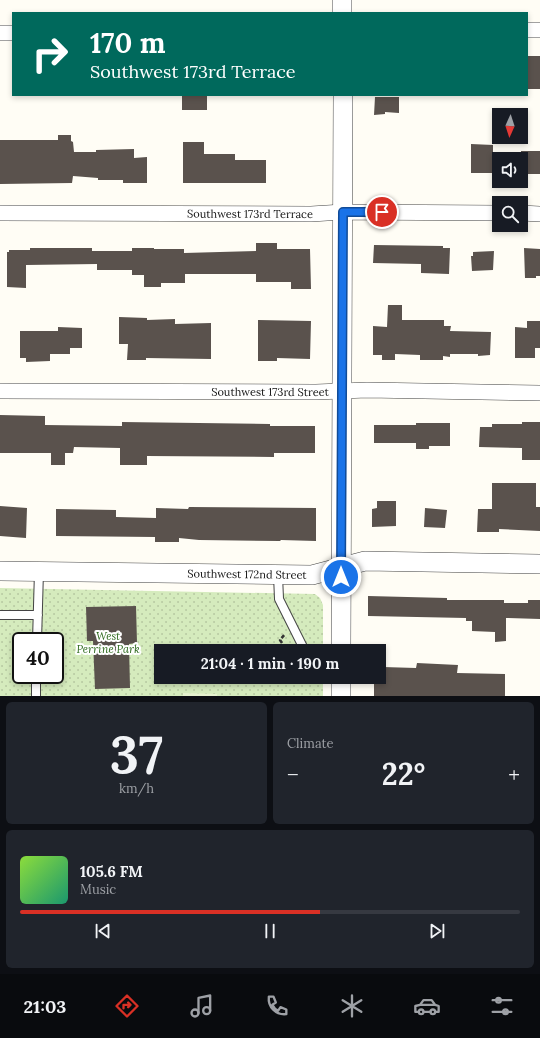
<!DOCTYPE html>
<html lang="en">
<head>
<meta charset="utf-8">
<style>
  body { margin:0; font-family:Lora,serif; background:#20242c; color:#f1f3f6; height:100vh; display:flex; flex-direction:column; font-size:15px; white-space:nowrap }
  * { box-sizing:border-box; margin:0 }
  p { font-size:13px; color:#9ea1a6 }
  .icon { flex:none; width:22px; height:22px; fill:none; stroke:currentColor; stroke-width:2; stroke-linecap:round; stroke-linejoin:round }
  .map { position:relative; height:696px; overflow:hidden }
  .details { display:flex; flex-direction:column; gap:6px; padding:6px; background:#0d0f14; flex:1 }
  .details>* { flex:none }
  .hud { position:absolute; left:12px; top:12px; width:516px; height:84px; border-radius:0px; box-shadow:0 2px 6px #0003; background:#00695c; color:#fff; overflow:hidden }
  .needle { width:26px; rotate:183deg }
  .fabs { position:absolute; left:492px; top:108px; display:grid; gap:8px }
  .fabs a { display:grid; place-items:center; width:36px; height:36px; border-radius:0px; background:#171b24; box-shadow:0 2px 6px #0003; font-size:20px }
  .speed { position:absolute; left:12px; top:632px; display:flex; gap:8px; font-size:20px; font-weight:700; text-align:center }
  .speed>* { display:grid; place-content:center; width:52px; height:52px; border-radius:50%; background:#171b24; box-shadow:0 2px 6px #0003; line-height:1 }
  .speed .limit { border:2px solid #111; border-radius:6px; background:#fff; color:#111 }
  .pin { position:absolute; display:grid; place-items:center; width:34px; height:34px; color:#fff; margin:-17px; border:2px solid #fff; border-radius:50%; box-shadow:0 1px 4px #0007 }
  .me { position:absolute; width:44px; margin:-22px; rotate:0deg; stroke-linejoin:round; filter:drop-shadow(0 0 3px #0008) }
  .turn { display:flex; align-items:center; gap:14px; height:84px; padding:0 12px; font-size:18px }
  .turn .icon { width:52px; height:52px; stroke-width:2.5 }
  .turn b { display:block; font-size:28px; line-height:34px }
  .big { font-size:30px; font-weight:700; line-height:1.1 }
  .details .tile { flex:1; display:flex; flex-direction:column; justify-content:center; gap:6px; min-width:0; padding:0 14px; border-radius:6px; background:#20242c }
  .details .dial { align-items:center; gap:0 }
  .dial b { font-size:52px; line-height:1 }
  .song { display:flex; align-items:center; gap:12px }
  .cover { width:48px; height:48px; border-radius:6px; background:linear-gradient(135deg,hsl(90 70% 55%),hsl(160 70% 35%)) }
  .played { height:4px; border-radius:2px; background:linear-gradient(90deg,#d93025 60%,#363941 60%) }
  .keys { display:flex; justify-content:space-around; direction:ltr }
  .heat { display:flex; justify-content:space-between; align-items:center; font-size:22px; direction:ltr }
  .details .tiles { flex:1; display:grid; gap:6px; grid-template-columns:1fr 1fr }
  .tile:last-child { grid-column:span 2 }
  .trip { position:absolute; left:154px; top:644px; width:232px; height:40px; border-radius:0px; background:#171b24; box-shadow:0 2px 6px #0003; font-weight:700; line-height:40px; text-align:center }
  .tab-bar { display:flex; height:64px; justify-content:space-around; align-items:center; background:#090b0e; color:#9ea1a6 }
  .tab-bar .icon { width:28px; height:28px }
  .tab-bar .current { color:#d93025 }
  .tab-bar b { font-size:18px; color:#f1f3f6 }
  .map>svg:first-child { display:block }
  .park { fill:url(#park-dots); fill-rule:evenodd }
  .pitch { fill:#e6f2cf }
  .building { fill:#5a524d }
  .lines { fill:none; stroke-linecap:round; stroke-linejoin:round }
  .service-casing { stroke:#444; stroke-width:10 }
  .minor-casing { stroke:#444; stroke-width:16 }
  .tertiary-casing { stroke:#444; stroke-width:20 }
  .path { stroke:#333; stroke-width:2.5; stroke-dasharray:4 2; stroke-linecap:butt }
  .service { stroke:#fff; stroke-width:8 }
  .minor { stroke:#fff; stroke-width:15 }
  .tertiary { stroke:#fff; stroke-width:19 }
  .route-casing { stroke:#114b97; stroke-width:10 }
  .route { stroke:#1a73e8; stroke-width:7 }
  .labels { text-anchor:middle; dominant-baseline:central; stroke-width:4; stroke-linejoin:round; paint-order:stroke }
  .street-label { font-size:11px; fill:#111; stroke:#fff }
  .park-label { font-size:11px; font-style:italic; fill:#2f6b1f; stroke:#fff }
</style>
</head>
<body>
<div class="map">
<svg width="540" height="696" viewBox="0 0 540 696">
  <defs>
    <pattern id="park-dots" width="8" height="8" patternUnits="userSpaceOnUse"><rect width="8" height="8" fill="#d5ebbd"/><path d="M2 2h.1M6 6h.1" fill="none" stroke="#b6c8a1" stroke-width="1.8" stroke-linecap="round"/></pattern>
  </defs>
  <rect width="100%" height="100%" fill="#fffdf5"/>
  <path class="park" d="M 0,588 L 315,594 L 320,598 L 323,605 L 323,651 L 161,651 L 161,677 L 323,677 L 323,696 L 0,696 ZM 21,641 L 55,641 L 55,675 L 21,675 Z"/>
  <path class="pitch" d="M 183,693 L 217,694 L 217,696 L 183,696 Z"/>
  <path class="building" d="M 527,56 L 540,56 L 540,89 L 527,89 Z
    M 182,95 L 207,95 L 207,110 L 182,110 Z
    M 375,97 L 399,97 L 399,113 L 385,112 L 385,114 L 374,115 Z
    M 58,135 L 71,135 L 71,141 L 73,142 L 74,152 L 96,152 L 96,150 L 134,149 L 134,158 L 147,157 L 147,183 L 123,183 L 123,180 L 98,180 L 98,178 L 73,176 L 72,183 L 0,184 L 0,140 L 58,140 Z
    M 183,142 L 204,142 L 204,154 L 235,154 L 235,160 L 266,160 L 266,183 L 183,183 Z
    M 471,144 L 493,145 L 493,173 L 471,173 Z
    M 521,151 L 540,151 L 540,174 L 521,174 Z
    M 256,243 L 277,243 L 277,249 L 310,249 L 311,289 L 291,289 L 291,282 L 256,282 L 256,274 L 185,274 L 185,283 L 161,283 L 161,287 L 144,287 L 144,275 L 132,275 L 132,270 L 97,270 L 97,264 L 26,265 L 26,288 L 7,287 L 7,252 L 9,252 L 9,250 L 30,250 L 30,248 L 92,248 L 92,251 L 132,251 L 132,248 L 154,248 L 154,249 L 184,249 L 184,253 L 256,251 Z
    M 374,245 L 443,246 L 443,248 L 450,248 L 449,274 L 421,273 L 421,264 L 373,263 Z
    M 524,248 L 540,249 L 540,276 L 536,276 L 536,278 L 525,278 Z
    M 494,251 L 493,270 L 472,271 L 471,256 L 473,256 L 473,252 Z
    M 388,305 L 402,305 L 402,320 L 444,320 L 444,326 L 451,326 L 450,331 L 491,332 L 490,355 L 478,356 L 478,354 L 450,354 L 450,357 L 443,356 L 443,360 L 420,360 L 420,355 L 395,354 L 395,360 L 382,360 L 382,355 L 373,355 L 373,326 L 387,327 Z
    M 119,317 L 147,318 L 147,320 L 175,319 L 175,324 L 211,323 L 211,359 L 146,358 L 146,360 L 127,360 L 128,344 L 119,344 Z
    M 258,320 L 311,321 L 310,359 L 277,358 L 277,361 L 258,361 Z
    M 527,321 L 540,321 L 540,348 L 535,348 L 535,358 L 515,358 L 515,327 L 527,328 Z
    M 58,327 L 82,328 L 82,348 L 70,348 L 70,354 L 50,354 L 50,361 L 26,362 L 26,358 L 20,358 L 20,331 L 58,331 Z
    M 0,415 L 45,416 L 45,425 L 122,426 L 122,422 L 270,424 L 270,426 L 315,426 L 315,453 L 274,453 L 274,457 L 147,456 L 147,465 L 120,465 L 120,448 L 74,447 L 73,453 L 65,453 L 65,465 L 51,465 L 51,453 L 0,453 Z
    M 522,422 L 540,422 L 540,460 L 522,460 L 522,448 L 479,447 L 480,427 L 492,427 L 492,424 L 522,424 Z
    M 416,423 L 450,423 L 450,446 L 429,446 L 429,449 L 416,449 L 416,443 L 374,443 L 374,425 L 416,425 Z
    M 492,483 L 536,483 L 536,507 L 540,507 L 540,531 L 499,529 L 499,532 L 477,532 L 478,509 L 492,509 Z
    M 377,501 L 396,501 L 396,526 L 372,527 L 372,509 L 377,508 Z
    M 0,506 L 27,508 L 26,538 L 0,536 Z
    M 189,507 L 316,508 L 316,541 L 281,540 L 280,541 L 199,540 L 179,538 L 179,542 L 155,542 L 155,537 L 56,536 L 56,509 L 116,510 L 116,517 L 156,518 L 156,508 L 188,509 Z
    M 425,508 L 447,510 L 445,528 L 424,527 Z
    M 368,596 L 447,598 L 447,600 L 504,600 L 504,603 L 528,603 L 528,600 L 540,600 L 540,619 L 506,618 L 506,641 L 495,642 L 495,632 L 472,631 L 472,621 L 466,621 L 466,618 L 368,616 Z
    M 136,606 L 137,643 L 129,644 L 130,688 L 95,689 L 93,641 L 87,641 L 86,607 Z
    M 417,663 L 458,665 L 457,673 L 505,674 L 505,696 L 374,696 L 374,677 L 379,677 L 379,669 L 383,669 L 383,667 L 416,668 Z"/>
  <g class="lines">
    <g class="service-casing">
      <path id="service" d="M 278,575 L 279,599 L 305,651
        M 0,615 L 38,615
        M 37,641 L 39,571
        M 36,696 L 36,675"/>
    </g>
    <g class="minor-casing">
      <g id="minor">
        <path d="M 527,30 L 540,30"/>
        <path d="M 0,33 L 13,33"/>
        <path id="s1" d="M 0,213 L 311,214 L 343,212 L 499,213"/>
        <path d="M 521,213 L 540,214"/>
        <path id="s2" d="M 0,391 L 316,392 L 367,390 L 540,393"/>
      </g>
    </g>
    <g class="tertiary-casing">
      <g id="tertiary">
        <path d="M 342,0 L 342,13"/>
        <path id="s3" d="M 0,571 L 312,575 L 365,561 L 540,564"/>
        <path d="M 341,651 L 343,95"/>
        <path d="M 341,696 L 341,677"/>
      </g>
    </g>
    <path class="path" d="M 282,643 L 280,640 L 285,634"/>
    <use href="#service" class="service"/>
    <use href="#minor" class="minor"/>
    <use href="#tertiary" class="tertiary"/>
  </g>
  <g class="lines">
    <g class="route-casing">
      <path id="route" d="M 341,577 L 343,212 L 382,212"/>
    </g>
    <use href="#route" class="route"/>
  </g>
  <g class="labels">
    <g class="street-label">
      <text stroke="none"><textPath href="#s1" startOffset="250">Southwest 173rd Terrace</textPath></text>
      <text stroke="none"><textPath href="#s2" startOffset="270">Southwest 173rd Street</textPath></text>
      <text stroke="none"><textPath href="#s3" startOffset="247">Southwest 172nd Street</textPath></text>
    </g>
    <g class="park-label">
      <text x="108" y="636">West<tspan x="108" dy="13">Perrine Park</tspan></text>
    </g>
  </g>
</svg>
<div class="fabs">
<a><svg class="needle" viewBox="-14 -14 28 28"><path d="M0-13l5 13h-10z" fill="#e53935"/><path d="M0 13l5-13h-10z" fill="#9ea1a6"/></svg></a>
<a><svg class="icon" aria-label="sound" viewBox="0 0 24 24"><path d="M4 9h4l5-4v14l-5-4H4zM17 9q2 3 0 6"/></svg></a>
<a><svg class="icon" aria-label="search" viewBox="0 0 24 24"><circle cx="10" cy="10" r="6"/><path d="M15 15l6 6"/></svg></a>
</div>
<div class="speed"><div class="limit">40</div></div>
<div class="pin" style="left:382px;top:212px;background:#d93025"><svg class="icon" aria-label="arrive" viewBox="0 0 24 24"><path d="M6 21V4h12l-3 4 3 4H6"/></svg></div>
<svg class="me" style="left:341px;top:577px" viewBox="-20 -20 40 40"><circle r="17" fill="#1a73e8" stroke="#fff" stroke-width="3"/><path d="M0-11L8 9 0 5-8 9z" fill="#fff"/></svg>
<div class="trip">21:04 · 1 min · 190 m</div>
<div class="hud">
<div class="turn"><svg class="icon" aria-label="right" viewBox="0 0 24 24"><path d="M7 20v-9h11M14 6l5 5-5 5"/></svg><div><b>170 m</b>Southwest 173rd Terrace</div></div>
</div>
</div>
<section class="details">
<div class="tiles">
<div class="tile dial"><b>37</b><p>km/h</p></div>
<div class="tile"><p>Climate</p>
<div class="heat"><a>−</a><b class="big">22°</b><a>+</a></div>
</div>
<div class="tile">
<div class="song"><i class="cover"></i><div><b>105.6 FM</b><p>Music</p></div></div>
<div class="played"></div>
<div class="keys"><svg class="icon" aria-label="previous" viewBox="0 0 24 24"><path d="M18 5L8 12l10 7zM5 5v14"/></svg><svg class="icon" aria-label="pause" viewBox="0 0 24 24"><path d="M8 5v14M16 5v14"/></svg><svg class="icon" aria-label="next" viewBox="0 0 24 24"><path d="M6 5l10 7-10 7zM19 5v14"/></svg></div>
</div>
</div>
</section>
<nav class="tab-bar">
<b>21:03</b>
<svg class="icon current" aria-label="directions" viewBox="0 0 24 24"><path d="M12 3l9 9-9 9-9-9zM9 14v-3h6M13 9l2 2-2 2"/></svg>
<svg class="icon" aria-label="music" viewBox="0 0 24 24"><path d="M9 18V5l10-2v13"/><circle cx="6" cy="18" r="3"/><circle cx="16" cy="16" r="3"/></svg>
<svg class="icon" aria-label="phone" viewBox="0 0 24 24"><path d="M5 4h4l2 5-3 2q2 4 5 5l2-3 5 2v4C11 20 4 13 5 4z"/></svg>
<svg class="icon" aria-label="climate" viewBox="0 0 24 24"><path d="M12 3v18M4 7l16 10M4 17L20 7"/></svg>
<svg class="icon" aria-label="car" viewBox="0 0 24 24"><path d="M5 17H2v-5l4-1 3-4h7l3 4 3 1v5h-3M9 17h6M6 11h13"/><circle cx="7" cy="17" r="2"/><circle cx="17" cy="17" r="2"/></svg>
<svg class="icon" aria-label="filters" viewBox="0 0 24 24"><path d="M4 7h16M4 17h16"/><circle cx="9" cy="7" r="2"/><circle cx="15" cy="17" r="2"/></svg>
</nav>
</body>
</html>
